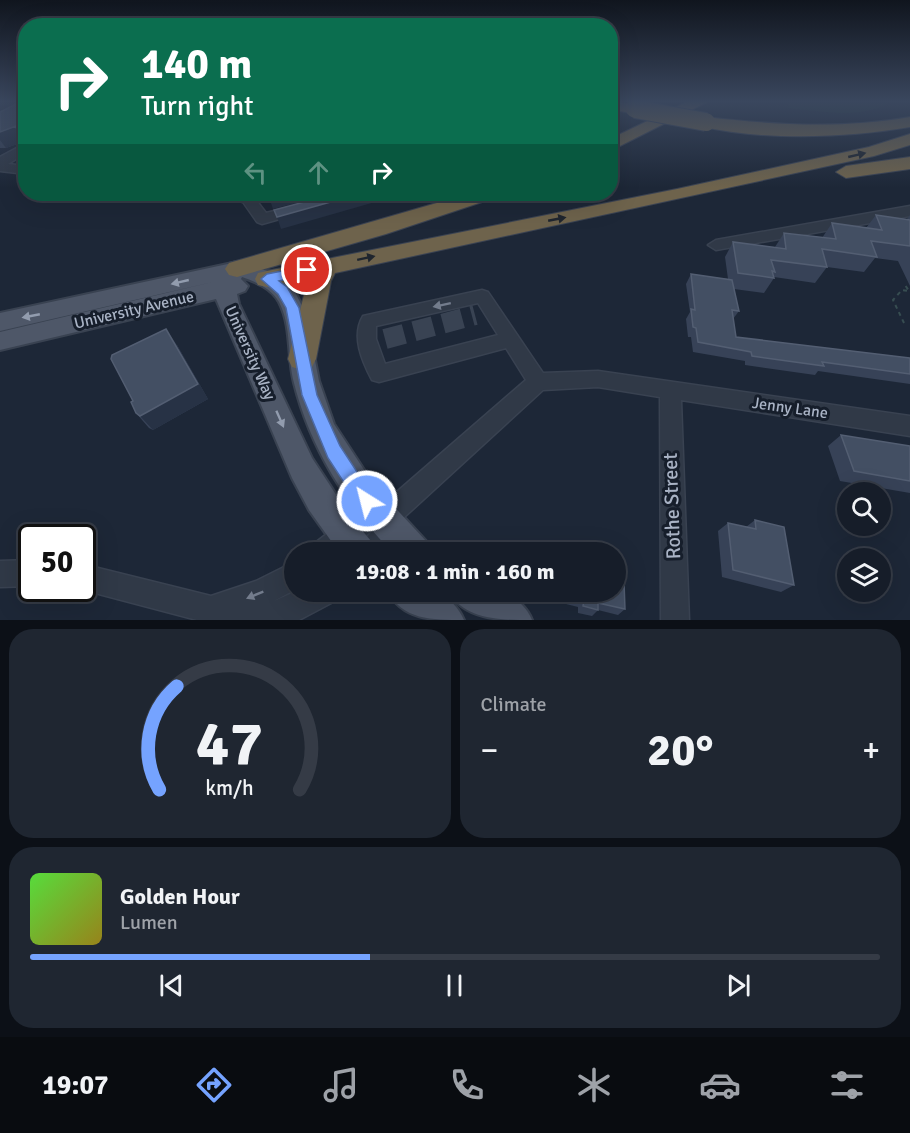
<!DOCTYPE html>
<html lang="en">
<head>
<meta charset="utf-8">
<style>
  body { margin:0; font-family:Signika,sans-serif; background:#1f2631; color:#f1f3f6; height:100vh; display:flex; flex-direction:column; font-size:22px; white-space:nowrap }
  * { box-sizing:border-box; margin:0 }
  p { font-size:20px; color:#9ea2a8 }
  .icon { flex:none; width:33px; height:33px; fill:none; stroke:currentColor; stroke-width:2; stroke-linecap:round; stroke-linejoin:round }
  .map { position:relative; height:620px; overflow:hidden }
  .details { display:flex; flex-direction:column; gap:9px; padding:9px; background:#0c1017; flex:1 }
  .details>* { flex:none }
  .top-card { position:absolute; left:18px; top:18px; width:600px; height:183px; border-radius:24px; box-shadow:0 6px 24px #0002,0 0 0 2px #353b46; background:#0b6e4f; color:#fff; overflow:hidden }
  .buttons { position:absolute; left:837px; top:482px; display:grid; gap:12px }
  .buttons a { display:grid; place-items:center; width:54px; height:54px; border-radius:50%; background:#161d29; box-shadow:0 6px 24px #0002,0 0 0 2px #353b46; font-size:30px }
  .speed { position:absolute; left:18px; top:524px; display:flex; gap:12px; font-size:30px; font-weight:700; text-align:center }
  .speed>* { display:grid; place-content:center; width:78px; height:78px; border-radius:50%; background:#161d29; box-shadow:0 6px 24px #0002,0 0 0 2px #353b46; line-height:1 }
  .speed .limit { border:3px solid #111; border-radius:9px; background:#fff; color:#111 }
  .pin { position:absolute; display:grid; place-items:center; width:51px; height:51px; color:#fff; margin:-26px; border:3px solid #fff; border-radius:50%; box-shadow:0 2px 6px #0007 }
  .me { position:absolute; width:66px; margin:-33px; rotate:324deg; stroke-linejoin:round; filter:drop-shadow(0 0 4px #0008) }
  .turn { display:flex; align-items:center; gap:21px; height:126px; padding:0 24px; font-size:27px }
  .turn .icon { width:78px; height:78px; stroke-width:2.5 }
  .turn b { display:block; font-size:42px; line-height:51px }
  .lanes { display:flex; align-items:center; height:57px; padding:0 24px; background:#0003; justify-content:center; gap:30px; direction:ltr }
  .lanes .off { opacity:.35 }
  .big { font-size:45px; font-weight:700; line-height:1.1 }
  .details .tile { flex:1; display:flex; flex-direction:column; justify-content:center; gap:9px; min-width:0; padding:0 21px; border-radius:24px; background:#1f2631 }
  .details .dial { align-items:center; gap:0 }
  .dial svg { height:156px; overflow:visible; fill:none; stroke:#353b46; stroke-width:7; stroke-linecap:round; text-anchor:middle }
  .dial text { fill:#f1f3f6; stroke:none }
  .song { display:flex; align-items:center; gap:18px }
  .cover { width:72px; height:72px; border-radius:9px; background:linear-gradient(135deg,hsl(110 70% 55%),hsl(50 70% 35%)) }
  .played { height:6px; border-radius:3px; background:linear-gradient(90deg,#75a3ff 40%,#353b46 40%) }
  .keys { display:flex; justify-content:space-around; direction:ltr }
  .heat { display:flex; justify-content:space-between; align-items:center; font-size:33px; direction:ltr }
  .details .tiles { flex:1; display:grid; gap:9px; grid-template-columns:1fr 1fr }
  .tile:last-child { grid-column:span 2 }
  .trip { position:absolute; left:284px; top:542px; width:342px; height:60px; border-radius:30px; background:#161d29; box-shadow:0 6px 24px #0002,0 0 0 2px #353b46; font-weight:700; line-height:60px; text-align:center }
  .tabs { display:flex; height:96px; justify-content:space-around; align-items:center; background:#090c10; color:#9ea2a8 }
  .tabs .icon { width:42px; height:42px }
  .tabs .active { color:#75a3ff }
  .tabs b { font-size:27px; color:#f1f3f6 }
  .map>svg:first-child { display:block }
  .green { fill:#1f3438 }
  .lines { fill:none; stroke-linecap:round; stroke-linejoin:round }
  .minor-tunnel { stroke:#394353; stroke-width:20; stroke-dasharray:20 10; stroke-linecap:butt }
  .minor-casing { stroke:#394251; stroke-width:3 }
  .major-casing { stroke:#394251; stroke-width:4 }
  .highway-casing { stroke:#3b4352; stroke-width:2 }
  .path { stroke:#374d51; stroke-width:2; stroke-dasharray:4 4; stroke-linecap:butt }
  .minor { fill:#303947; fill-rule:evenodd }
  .major { fill:#4e5768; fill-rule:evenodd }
  .highway { fill:#6e634c; fill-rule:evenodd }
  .highway-bridge-casing { stroke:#3b4352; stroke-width:20; stroke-linecap:butt }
  .highway-bridge { stroke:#6e634c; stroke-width:18 }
  .wall { fill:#374257 }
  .shaded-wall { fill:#273245 }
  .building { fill:#434f63; stroke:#535e72; stroke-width:1.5 }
  .oneway { fill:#1f252e }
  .oneway2 { fill:#929cae }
  .oneway3 { fill:#737c8c }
  .route { fill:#75a3ff; stroke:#4c6aa6; stroke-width:1.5 }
  .labels { text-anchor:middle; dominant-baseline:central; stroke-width:6; stroke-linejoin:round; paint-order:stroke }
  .street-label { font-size:16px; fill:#a9b3c5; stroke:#161e2b }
  .near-street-label { font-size:20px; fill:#a9b3c5; stroke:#161e2b }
</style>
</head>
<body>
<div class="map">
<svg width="910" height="620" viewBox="0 0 910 620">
  <rect width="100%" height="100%" fill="#1d2737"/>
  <path class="green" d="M 788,102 L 890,102 C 863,120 819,111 788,108 Z"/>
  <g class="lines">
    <path class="minor-tunnel" d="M 385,339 L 475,315"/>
    <g class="minor-casing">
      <path id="minor" d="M 26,143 L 26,153 L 8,164 L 26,166 L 26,174 L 0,171 L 0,157 Z
        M 216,194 L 253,196 L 266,213 L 299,205 L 306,209 L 304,212 L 262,224 L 257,222 L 243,202 L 218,197 Z
        M 910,206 L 910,216 L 716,250 L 708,245 L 716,240 Z
        M 482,290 L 488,292 L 543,373 L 598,371 L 910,416 L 910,436 L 681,400 L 689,620 L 661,620 L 660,397 L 598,387 L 543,390 L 400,521 L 405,530 L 401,539 L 389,552 L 358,552 L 362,543 L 374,529 L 345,552 L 311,552 L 315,543 L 367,503 L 376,500 L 384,503 L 526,380 L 506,348 L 379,382 L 372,380 C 362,361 351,336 363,316 ZM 478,303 L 498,335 L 385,364 L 376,339 L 376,326 Z
        M 32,560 L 32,586 L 0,587 L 0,561 Z
        M 294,562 L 294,590 L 274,601 L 297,591 L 339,591 L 335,601 L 299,620 L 197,620 L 76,588 L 82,588 L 82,564 L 211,596 L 256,581 Z"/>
    </g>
    <g class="major-casing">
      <path id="major" d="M 237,262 L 271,272 L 293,288 L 306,314 L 319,381 L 334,424 L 374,485 L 426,541 L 431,552 L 392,552 C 346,505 310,447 294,383 C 287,357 292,327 279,302 C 271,288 256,282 242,277 L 241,279 L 248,286 L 245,291 L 237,294 L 239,304 L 312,458 L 350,516 L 371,541 L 376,552 L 339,552 L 309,510 L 292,478 L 216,299 L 0,350 L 0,332 L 217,281 L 0,331 L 0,313 Z
        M 388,591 C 419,591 449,586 464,620 C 432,620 402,620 388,591 Z
        M 449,591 C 480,591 518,586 532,620 C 501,620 463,620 449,591 Z"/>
    </g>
    <g class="highway-casing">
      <path id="highway" d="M 610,102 L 635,104 L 643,109 L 635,114 L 610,109 Z
        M 687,102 L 707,102 L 610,151 L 610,139 Z
        M 706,117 C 775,125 842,129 910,117 L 910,127 C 847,138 762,141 700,126 L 698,122 Z
        M 910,134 L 910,145 L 874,156 L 335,273 L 331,281 L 316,359 L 312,367 L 302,370 L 292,367 L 288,359 L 308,279 L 267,287 L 258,285 L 255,279 L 258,273 L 267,271 L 677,189 L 869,147 Z
        M 910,157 L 910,169 L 846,178 L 836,172 L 846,166 Z
        M 468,194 L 497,194 L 494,198 L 386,234 L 237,277 L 229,275 L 225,269 L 229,263 Z"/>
    </g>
    <path class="path" d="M 904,323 L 893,300 L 902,290 L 909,291 L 905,285"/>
    <use href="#minor" class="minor"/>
    <use href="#major" class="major"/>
    <use href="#highway" class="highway"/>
    <g class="highway-bridge-casing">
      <path id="highway-bridge" d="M 635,109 L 706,122"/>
    </g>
    <use href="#highway-bridge" class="highway-bridge"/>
  </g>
  <path class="wall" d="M 0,102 L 26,102 L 26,146 L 23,142 L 6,148 L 0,148 Z
    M 876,215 L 907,219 L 910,215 L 910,286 L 898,261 L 875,258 L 864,272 L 827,267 L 815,283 L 774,277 L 774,278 L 764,293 L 734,289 L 739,311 L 733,319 L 736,337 L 910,358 L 910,384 L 818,371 L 815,375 L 745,365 L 745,361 L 693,352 L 691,337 L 688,337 L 686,319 L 690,312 L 686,284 L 691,274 L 728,279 L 725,257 L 733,242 L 775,247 L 784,233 L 822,238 L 832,223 L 866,228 Z
    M 177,345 L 208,399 L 153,430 L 149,428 L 136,413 L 133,401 Z
    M 841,435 L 910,446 L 910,493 L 840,481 L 828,446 Z
    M 755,520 L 794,585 L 781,592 L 722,577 L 718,531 L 728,523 L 746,527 Z
    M 567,591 L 615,591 L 625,609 L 618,615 L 598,610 L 592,616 L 578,613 L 578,607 L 566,604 Z"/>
  <path class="shaded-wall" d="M 0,102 L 23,102 L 0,117 Z
    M 16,126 L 18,135 L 23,142 L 6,148 L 0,140 L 0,132 Z
    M 282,194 L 333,194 L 273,209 L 269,197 Z
    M 359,194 L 403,194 L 281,229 L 277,217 Z
    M 166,329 L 177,345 L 208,399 L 153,430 L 140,416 Z"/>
  <path class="building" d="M 18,102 L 26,102 L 26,137 L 18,135 L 16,126 L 0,132 L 0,112 L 18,103 Z
    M 268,194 L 282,194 L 269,197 Z
    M 334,194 L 359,194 L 277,217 L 274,210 Z
    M 876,215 L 910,220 L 910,246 L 871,241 L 877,257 L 822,249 L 827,267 L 771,260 L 775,272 L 772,271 L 774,278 L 738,273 L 733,242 L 786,249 L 784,233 L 836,239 L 832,223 L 882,230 Z
    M 691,274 L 732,280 L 739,311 L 732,310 L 736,337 L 910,358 L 910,374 L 822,362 L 824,366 L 752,356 L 751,352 L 698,342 L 696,328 L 693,327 L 691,309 L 695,310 Z
    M 166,329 L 198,384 L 140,416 L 136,413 L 131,402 L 133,401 L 111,359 L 112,355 Z
    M 841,435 L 910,446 L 910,481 L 854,471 Z
    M 755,520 L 784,527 L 794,585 L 733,570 L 728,523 L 756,529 Z
    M 589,549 L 602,552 L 589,552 Z
    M 615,580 L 624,582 L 625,609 L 598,603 L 598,610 L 583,606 L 584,600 L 571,597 L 571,591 L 615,591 Z"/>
  <defs><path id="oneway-solid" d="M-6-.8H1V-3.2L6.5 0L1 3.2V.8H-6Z" transform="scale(1.5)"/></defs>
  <g class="oneway">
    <use href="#oneway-solid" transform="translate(857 155) rotate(-13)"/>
    <use href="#oneway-solid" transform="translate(557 219) rotate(-11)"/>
    <use href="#oneway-solid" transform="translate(366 258) rotate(-12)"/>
  </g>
  <g class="oneway2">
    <use href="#oneway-solid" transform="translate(180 282) rotate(167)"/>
    <use href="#oneway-solid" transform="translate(31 316) rotate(169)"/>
    <use href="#oneway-solid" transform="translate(280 419) rotate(66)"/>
  </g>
  <g class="oneway3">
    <use href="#oneway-solid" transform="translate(442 305) rotate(168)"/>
    <use href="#oneway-solid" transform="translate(255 595) rotate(158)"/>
  </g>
  <linearGradient id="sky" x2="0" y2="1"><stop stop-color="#10151e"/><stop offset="0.54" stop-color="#3a475e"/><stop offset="1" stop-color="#3a475e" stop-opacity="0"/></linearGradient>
  <rect width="910" height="188" fill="url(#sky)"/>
  <path class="route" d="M 307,266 L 312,267 L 312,274 L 279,281 L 287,287 L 299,308 L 317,395 L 340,446 L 376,501 L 373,507 L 367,510 L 360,507 L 328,458 L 302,395 L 286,308 L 278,294 L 261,279 L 267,274 Z"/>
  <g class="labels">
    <g class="street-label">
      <text transform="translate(134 310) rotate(-13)">University Avenue</text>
      <text transform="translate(250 353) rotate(66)">University Way</text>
      <text transform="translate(790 408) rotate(8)">Jenny Lane</text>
    </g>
    <g class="near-street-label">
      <text transform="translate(672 506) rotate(-92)">Rothe Street</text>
    </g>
  </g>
</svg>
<div class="buttons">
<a><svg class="icon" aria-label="search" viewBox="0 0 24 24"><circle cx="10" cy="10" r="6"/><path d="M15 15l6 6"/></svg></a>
<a><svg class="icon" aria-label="layers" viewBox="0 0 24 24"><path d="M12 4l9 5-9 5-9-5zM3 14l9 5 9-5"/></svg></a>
</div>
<div class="speed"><div class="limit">50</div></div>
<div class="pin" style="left:307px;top:270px;background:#d93025"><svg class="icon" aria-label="arrive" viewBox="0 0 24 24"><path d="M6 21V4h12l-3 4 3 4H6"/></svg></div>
<svg class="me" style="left:367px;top:501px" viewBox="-20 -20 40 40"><circle r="17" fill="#75a3ff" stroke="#fff" stroke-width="3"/><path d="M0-11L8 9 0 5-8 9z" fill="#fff"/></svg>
<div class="trip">19:08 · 1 min · 160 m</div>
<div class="top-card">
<div class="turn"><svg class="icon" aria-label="right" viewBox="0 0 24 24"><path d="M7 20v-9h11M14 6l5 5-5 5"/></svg><div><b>140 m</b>Turn right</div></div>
<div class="lanes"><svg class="icon off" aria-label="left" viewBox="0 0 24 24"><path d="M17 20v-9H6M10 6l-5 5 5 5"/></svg><svg class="icon off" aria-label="ahead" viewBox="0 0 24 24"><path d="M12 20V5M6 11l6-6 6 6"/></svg><svg class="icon" aria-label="right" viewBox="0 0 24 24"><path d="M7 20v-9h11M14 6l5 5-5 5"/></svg></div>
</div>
</div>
<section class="details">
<div class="tiles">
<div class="tile dial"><svg viewBox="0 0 100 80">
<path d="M14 69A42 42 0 1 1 86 69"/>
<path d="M14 69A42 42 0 0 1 23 16" stroke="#75a3ff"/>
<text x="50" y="56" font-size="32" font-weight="700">47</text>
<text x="50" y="72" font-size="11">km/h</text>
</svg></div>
<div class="tile"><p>Climate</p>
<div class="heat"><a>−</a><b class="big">20°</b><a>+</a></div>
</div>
<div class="tile">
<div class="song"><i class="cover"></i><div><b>Golden Hour</b><p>Lumen</p></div></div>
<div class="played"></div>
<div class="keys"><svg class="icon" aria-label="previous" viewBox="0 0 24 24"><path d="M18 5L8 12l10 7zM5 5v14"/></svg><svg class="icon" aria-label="pause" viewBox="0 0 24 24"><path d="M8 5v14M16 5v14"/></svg><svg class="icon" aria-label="next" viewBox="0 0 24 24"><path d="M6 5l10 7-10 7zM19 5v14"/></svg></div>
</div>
</div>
</section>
<nav class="tabs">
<b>19:07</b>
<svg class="icon active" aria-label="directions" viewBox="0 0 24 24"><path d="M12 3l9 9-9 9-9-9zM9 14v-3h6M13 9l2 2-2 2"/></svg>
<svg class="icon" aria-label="music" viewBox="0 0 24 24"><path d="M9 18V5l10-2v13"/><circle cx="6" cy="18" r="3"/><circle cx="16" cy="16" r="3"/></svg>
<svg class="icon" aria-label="phone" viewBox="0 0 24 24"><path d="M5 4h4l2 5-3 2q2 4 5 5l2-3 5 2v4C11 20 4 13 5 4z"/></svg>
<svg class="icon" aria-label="climate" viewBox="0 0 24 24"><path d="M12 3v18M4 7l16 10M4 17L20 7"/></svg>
<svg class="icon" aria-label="car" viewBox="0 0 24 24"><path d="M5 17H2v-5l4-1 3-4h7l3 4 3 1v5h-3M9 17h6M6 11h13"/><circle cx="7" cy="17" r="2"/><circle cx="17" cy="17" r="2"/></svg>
<svg class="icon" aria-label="filters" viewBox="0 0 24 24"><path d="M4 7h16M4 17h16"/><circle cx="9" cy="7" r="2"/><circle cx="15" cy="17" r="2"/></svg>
</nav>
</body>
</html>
